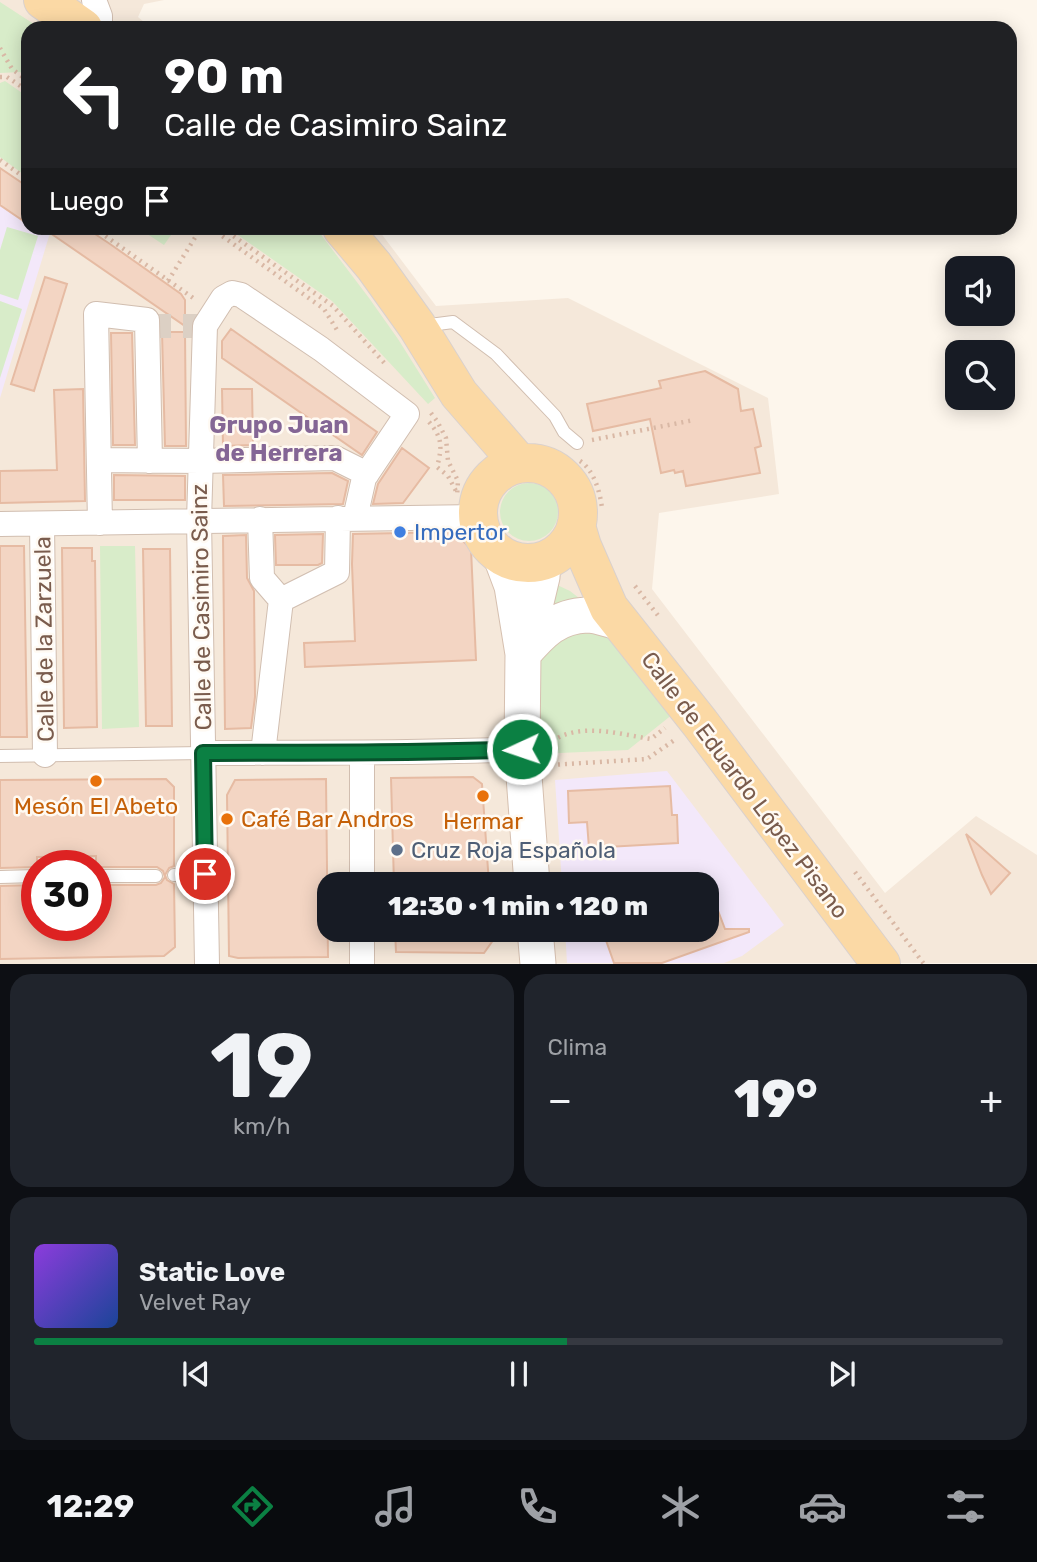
<!DOCTYPE html>
<html lang="es">
<head>
<meta charset="utf-8">
<style>
  body { margin:0; font-family:Rubik,sans-serif; background:#20242c; color:#f1f3f6; height:100vh; display:flex; flex-direction:column; font-size:26px; white-space:nowrap }
  * { box-sizing:border-box; margin:0 }
  p { font-size:23px; color:#9ea1a6 }
  .icon { flex:none; width:38px; height:38px; fill:none; stroke:currentColor; stroke-width:2; stroke-linecap:round; stroke-linejoin:round }
  .map { position:relative; height:964px; overflow:hidden }
  .details { display:flex; flex-direction:column; gap:10px; padding:10px; background:#0d0f14; flex:1 }
  .details>* { flex:none }
  .top-card { position:absolute; left:21px; top:21px; width:996px; height:214px; border-radius:21px; box-shadow:0 4px 18px #0003; background:#202124; color:#fff; overflow:hidden }
  .fabs { position:absolute; left:945px; top:256px; display:grid; gap:14px }
  .fabs a { display:grid; place-items:center; width:70px; height:70px; border-radius:14px; background:#171b24; box-shadow:0 4px 18px #0003; font-size:35px }
  .speed { position:absolute; left:21px; top:850px; display:flex; gap:14px; font-size:35px; font-weight:700; text-align:center }
  .speed>* { display:grid; place-content:center; width:91px; height:91px; border-radius:50%; background:#171b24; box-shadow:0 4px 18px #0003; line-height:1 }
  .speed .limit { border:10px solid #d22; background:#fff; color:#111 }
  .pin { position:absolute; display:grid; place-items:center; width:60px; height:60px; color:#fff; margin:-30px; border:4px solid #fff; border-radius:50%; box-shadow:0 2px 7px #0007 }
  .me { position:absolute; width:77px; margin:-38px; rotate:267deg; stroke-linejoin:round; filter:drop-shadow(0 0 5px #0008) }
  .turn { display:flex; align-items:center; gap:24px; height:147px; padding:0 28px; font-size:32px }
  .turn .icon { width:91px; height:91px; stroke-width:2.5 }
  .turn b { display:block; font-size:49px; line-height:60px }
  .then { display:flex; align-items:center; height:66px; padding:0 28px; background:#0003; gap:14px; font-size:26px }
  .big { font-size:52px; font-weight:800; line-height:1.1 }
  .details .tile { flex:1; display:flex; flex-direction:column; justify-content:center; gap:10px; min-width:0; padding:0 24px; border-radius:21px; background:#20242c }
  .details .dial { align-items:center; gap:0 }
  .dial b { font-size:91px; line-height:1 }
  .song { display:flex; align-items:center; gap:21px }
  .cover { width:84px; height:84px; border-radius:10px; background:linear-gradient(135deg,hsl(270 70% 55%),hsl(220 70% 35%)) }
  .played { height:7px; border-radius:4px; background:linear-gradient(90deg,#0b8043 55%,#363941 55%) }
  .keys { display:flex; justify-content:space-around; direction:ltr }
  .heat { display:flex; justify-content:space-between; align-items:center; font-size:38px; direction:ltr }
  .details .tiles { flex:1; display:grid; gap:10px; grid-template-columns:1fr 1fr }
  .tile:last-child { grid-column:span 2 }
  .trip { position:absolute; left:317px; top:872px; width:402px; height:70px; border-radius:21px; background:#171b24; box-shadow:0 4px 18px #0003; font-weight:800; line-height:70px; text-align:center }
  .dock { display:flex; height:112px; justify-content:space-around; align-items:center; background:#090b0e; color:#9ea1a6 }
  .dock .icon { width:49px; height:49px }
  .dock .on { color:#0b8043 }
  .dock b { font-size:32px; color:#f1f3f6 }
  .map>svg:first-child { display:block }
  .residential { fill:#f5e8da; fill-rule:evenodd }
  .education { fill:#f3e8fa }
  .green { fill:#d8ecc9 }
  .building { fill:#f3d5c3; stroke:#e6bba3; stroke-width:2 }
  .lines { fill:none; stroke-linecap:round; stroke-linejoin:round }
  .street-tunnel { stroke:#dcd0c4; stroke-width:24; stroke-dasharray:24 12; stroke-linecap:butt }
  .lane-casing { stroke:#d1beb0; stroke-width:14 }
  .street-casing { stroke:#d1beb0; stroke-width:26 }
  .secondary-casing { stroke:#d6c0b0; stroke-width:37 }
  .primary-casing { stroke:#dad1cd; stroke-width:40 }
  .path { stroke:#d9b8a5; stroke-width:4.5; stroke-dasharray:2 5; stroke-linecap:butt }
  .lane { stroke:#fff; stroke-width:12 }
  .street { stroke:#fff; stroke-width:24 }
  .secondary { stroke:#fff; stroke-width:35 }
  .primary { stroke:#fbd9a5; stroke-width:38 }
  .route-casing { stroke:#07532c; stroke-width:18 }
  .route { stroke:#0b8043; stroke-width:12 }
  .shop-dot { fill:#3f7fe0; stroke:#fffaf3; stroke-width:2.5 }
  .food-dot { fill:#e8710a; stroke:#fffaf3; stroke-width:2.5 }
  .service-dot { fill:#5c6f8a; stroke:#fffaf3; stroke-width:2.5 }
  .labels { text-anchor:middle; dominant-baseline:central; stroke-width:5; stroke-linejoin:round; paint-order:stroke }
  .shop-label { font-size:23px; fill:#366cbe; stroke:#fffaf3; text-anchor:start }
  .street-label { font-size:23px; fill:#7a5c4d; stroke:#fffaf3 }
  .food-label { font-size:23px; fill:#c56008; stroke:#fffaf3 }
  .service-label { font-size:23px; fill:#4e5e75; stroke:#fffaf3; text-anchor:start }
  .neighbourhood-label { font-size:24px; font-weight:bold; fill:#846695; stroke:#fffaf3 }
</style>
</head>
<body>
<div class="map">
<svg width="1037" height="964" viewBox="0 0 1037 964">
  <rect width="100%" height="100%" fill="#fdf6ec"/>
  <path class="residential" d="M 0,0 L 164,0 L 144,4 L 138,17 L 151,28 L 28,28 L 28,228 L 377,228 L 436,306 L 568,298 L 768,398 L 779,494 L 659,513 L 652,589 L 885,893 L 976,816 L 1037,855 L 1037,963 L 0,964 ZM 37,866 L 96,866 L 96,926 L 37,926 ZM 329,884 L 707,884 L 707,929 L 329,929 Z"/>
  <path class="education" d="M 0,168 L 28,187 L 28,228 L 54,228 L 50,233 L 0,398 Z
    M 667,771 L 784,925 L 742,956 L 724,963 L 567,963 L 565,929 L 707,929 L 707,884 L 562,884 L 555,780 Z"/>
  <path class="green" d="M 0,2 L 40,28 L 28,28 L 28,77 L 20,72 L 0,73 Z
    M 5,81 L 28,97 L 28,167 L 23,174 L 0,157 L 0,83 Z
    M 7,227 L 38,236 L 18,300 L 0,294 L 0,250 Z
    M 138,228 L 176,228 L 164,245 Z
    M 228,228 L 316,228 L 369,298 L 398,339 L 435,398 L 428,404 L 332,301 Z
    M 0,301 L 22,309 L 0,378 Z
    M500 512a29 29 0 1 1 58 0a29 29 0 1 1-58 0Z
    M 100,546 L 135,546 L 139,727 L 102,729 Z
    M 553,583 L 570,591 L 588,605 L 562,610 L 542,605 Z
    M 568,629 L 611,635 L 673,714 L 628,750 L 537,754 L 539,659 Z"/>
  <path class="building" d="M 0,168 L 28,187 L 28,224 L 0,205 Z
    M 43,228 L 86,228 L 110,244 L 181,294 L 185,300 L 185,326 Z
    M 45,277 L 67,284 L 34,391 L 11,384 Z
    M 231,329 L 377,432 L 362,455 L 222,358 L 222,341 Z
    M 162,332 L 185,332 L 186,446 L 165,446 Z
    M 111,333 L 132,333 L 135,445 L 113,445 Z
    M 705,371 L 738,389 L 741,411 L 753,409 L 761,446 L 755,448 L 760,473 L 686,486 L 683,471 L 675,473 L 674,470 L 661,473 L 650,419 L 593,431 L 587,404 L 661,388 L 659,381 Z
    M 83,389 L 85,501 L 0,503 L 0,471 L 57,470 L 54,390 Z
    M 222,389 L 252,389 L 253,445 L 223,446 Z
    M 402,448 L 429,468 L 403,503 L 373,504 L 378,484 Z
    M 332,473 L 348,481 L 343,504 L 224,506 L 223,475 Z
    M 114,475 L 185,476 L 185,500 L 114,500 Z
    M 454,532 L 471,549 L 476,660 L 305,667 L 304,643 L 355,641 L 352,564 L 353,534 Z
    M 323,534 L 322,563 L 318,565 L 276,565 L 275,535 Z
    M 246,535 L 247,578 L 254,591 L 255,697 L 251,728 L 225,729 L 223,536 Z
    M 0,546 L 24,546 L 27,737 L 0,737 Z
    M 62,548 L 92,548 L 92,561 L 95,561 L 97,727 L 64,728 Z
    M 143,549 L 170,549 L 172,726 L 146,726 Z
    M 473,777 L 482,784 L 489,884 L 394,884 L 391,778 Z
    M 166,779 L 174,787 L 174,866 L 169,868 L 165,875 L 167,880 L 174,884 L 175,947 L 164,956 L 0,959 L 0,886 L 37,885 L 37,926 L 96,926 L 96,885 L 156,885 L 161,883 L 165,877 L 163,871 L 157,867 L 96,867 L 96,856 L 37,857 L 37,867 L 0,868 L 0,780 Z
    M 326,779 L 328,957 L 238,958 L 229,956 L 227,795 L 235,780 Z
    M 670,786 L 672,815 L 677,815 L 678,843 L 589,848 L 587,822 L 569,823 L 568,791 Z
    M 966,834 L 1010,873 L 991,894 L 982,875 Z
    M 707,887 L 709,887 L 725,929 L 749,929 L 749,932 L 662,963 L 614,963 L 602,929 L 707,929 Z
    M 395,929 L 501,929 L 484,953 L 396,952 Z"/>
  <g class="lines">
    <path class="street-tunnel" d="M 147,326 L 205,326"/>
    <g class="lane-casing">
      <path id="lane" d="M 422,326 L 453,322 L 496,354 L 555,416 L 564,432 L 577,443
        M 0,756 L 203,753
        M 174,875 L 205,874
        M 96,876 L 156,876
        M 0,877 L 37,876"/>
    </g>
    <g class="street-casing">
      <path id="street" d="M 94,0 L 100,16 L 100,28
        M 99,460 L 200,461 L 335,458 L 367,474
        M 260,519 L 262,578 L 281,600 L 263,753
        M 100,523 L 96,314 L 147,320 L 150,461
        M 0,524 L 478,517
        M 42,524 L 45,755
        M 281,600 L 337,572 L 338,518
        M 203,753 C 309,752 416,754 522,749
        M 362,884 L 362,753
        M 362,929 L 362,964
        M 207,964 L 199,520 L 205,326 L 223,298 L 232,293 L 241,295 L 321,349 L 407,414 L 364,478 L 355,518"/>
    </g>
    <g class="secondary-casing">
      <path id="secondary" d="M 500,554 L 512,586 L 523,654 L 522,749 L 532,884
        M 527,640 L 542,577 L 543,561
        M 523,654 C 542,632 557,616 587,615 C 597,615 609,620 619,622
        M 535,929 L 538,964"/>
    </g>
    <g class="primary-casing">
      <path id="primary" d="M 43,0 L 83,28
        M 342,228 L 374,266 L 417,326 L 459,394 L 519,463
        M478 513a50 50 0 1 1 100 0a50 50 0 1 1-100 0Z
        M 576,526 L 582,546 L 609,608 L 700,723 L 881,964"/>
    </g>
    <path class="path" d="M 0,48 L 12,69 L 28,81
      M 0,77 L 7,77 L 28,91
      M 0,160 L 28,180
      M 94,228 L 196,300
      M 211,228 L 324,309 L 337,330
      M 222,228 L 333,306 L 387,366
      M 168,281 L 201,228
      M 431,413 L 437,421 L 446,438 L 448,461 L 458,481 L 457,496
      M 429,422 C 443,438 442,448 437,467 L 448,476 L 456,491 L 455,493
      M 592,440 L 694,420
      M 580,461 C 594,470 600,492 602,508
      M 635,586 L 660,618
      M 552,741 C 582,722 618,734 651,739 L 665,728
      M 551,765 L 647,759 L 676,739
      M 855,872 L 924,964"/>
    <use href="#lane" class="lane"/>
    <use href="#street" class="street"/>
    <use href="#secondary" class="secondary"/>
    <use href="#primary" class="primary"/>
  </g>
  <g class="lines">
    <g class="route-casing">
      <path id="route" d="M 205,874 L 203,753 C 309,752 416,754 522,749"/>
    </g>
    <use href="#route" class="route"/>
  </g>
  <circle class="shop-dot" cx="400" cy="532" r="7"/>
  <g class="food-dot">
    <circle cx="96" cy="781" r="7"/>
    <circle cx="483" cy="796" r="7"/>
    <circle cx="227" cy="819" r="7"/>
  </g>
  <circle class="service-dot" cx="397" cy="850" r="7"/>
  <g class="labels">
    <g class="shop-label">
      <text x="414" y="532">Impertor</text>
    </g>
    <g class="street-label">
      <text transform="translate(201 607) rotate(-91)">Calle de Casimiro Sainz</text>
      <text transform="translate(44 639) rotate(-91)">Calle de la Zarzuela</text>
      <text transform="translate(745 785) rotate(53)">Calle de Eduardo López Pisano</text>
    </g>
    <g class="food-label">
      <text x="96" y="806">Mesón El Abeto</text>
      <text x="241" y="819" text-anchor="start">Café Bar Andros</text>
      <text x="483" y="821">Hermar</text>
    </g>
    <g class="service-label">
      <text x="411" y="850">Cruz Roja Española</text>
    </g>
    <g class="neighbourhood-label">
      <text x="279" y="425">Grupo Juan<tspan x="279" dy="28">de Herrera</tspan></text>
    </g>
  </g>
</svg>
<div class="fabs">
<a><svg class="icon" aria-label="sound" viewBox="0 0 24 24"><path d="M4 9h4l5-4v14l-5-4H4zM17 9q2 3 0 6"/></svg></a>
<a><svg class="icon" aria-label="search" viewBox="0 0 24 24"><circle cx="10" cy="10" r="6"/><path d="M15 15l6 6"/></svg></a>
</div>
<div class="speed"><div class="limit">30</div></div>
<div class="pin" style="left:205px;top:874px;background:#d93025"><svg class="icon" aria-label="arrive" viewBox="0 0 24 24"><path d="M6 21V4h12l-3 4 3 4H6"/></svg></div>
<svg class="me" style="left:522px;top:749px" viewBox="-20 -20 40 40"><circle r="17" fill="#0b8043" stroke="#fff" stroke-width="3"/><path d="M0-11L8 9 0 5-8 9z" fill="#fff"/></svg>
<div class="trip">12:30 · 1 min · 120 m</div>
<div class="top-card">
<div class="turn"><svg class="icon" aria-label="left" viewBox="0 0 24 24"><path d="M17 20v-9H6M10 6l-5 5 5 5"/></svg><div><b>90 m</b>Calle de Casimiro Sainz</div></div>
<div class="then">Luego<svg class="icon" aria-label="arrive" viewBox="0 0 24 24"><path d="M6 21V4h12l-3 4 3 4H6"/></svg></div>
</div>
</div>
<section class="details">
<div class="tiles">
<div class="tile dial"><b>19</b><p>km/h</p></div>
<div class="tile"><p>Clima</p>
<div class="heat"><a>−</a><b class="big">19°</b><a>+</a></div>
</div>
<div class="tile">
<div class="song"><i class="cover"></i><div><b>Static Love</b><p>Velvet Ray</p></div></div>
<div class="played"></div>
<div class="keys"><svg class="icon" aria-label="previous" viewBox="0 0 24 24"><path d="M18 5L8 12l10 7zM5 5v14"/></svg><svg class="icon" aria-label="pause" viewBox="0 0 24 24"><path d="M8 5v14M16 5v14"/></svg><svg class="icon" aria-label="next" viewBox="0 0 24 24"><path d="M6 5l10 7-10 7zM19 5v14"/></svg></div>
</div>
</div>
</section>
<nav class="dock">
<b>12:29</b>
<svg class="icon on" aria-label="directions" viewBox="0 0 24 24"><path d="M12 3l9 9-9 9-9-9zM9 14v-3h6M13 9l2 2-2 2"/></svg>
<svg class="icon" aria-label="music" viewBox="0 0 24 24"><path d="M9 18V5l10-2v13"/><circle cx="6" cy="18" r="3"/><circle cx="16" cy="16" r="3"/></svg>
<svg class="icon" aria-label="phone" viewBox="0 0 24 24"><path d="M5 4h4l2 5-3 2q2 4 5 5l2-3 5 2v4C11 20 4 13 5 4z"/></svg>
<svg class="icon" aria-label="climate" viewBox="0 0 24 24"><path d="M12 3v18M4 7l16 10M4 17L20 7"/></svg>
<svg class="icon" aria-label="car" viewBox="0 0 24 24"><path d="M5 17H2v-5l4-1 3-4h7l3 4 3 1v5h-3M9 17h6M6 11h13"/><circle cx="7" cy="17" r="2"/><circle cx="17" cy="17" r="2"/></svg>
<svg class="icon" aria-label="filters" viewBox="0 0 24 24"><path d="M4 7h16M4 17h16"/><circle cx="9" cy="7" r="2"/><circle cx="15" cy="17" r="2"/></svg>
</nav>
</body>
</html>
